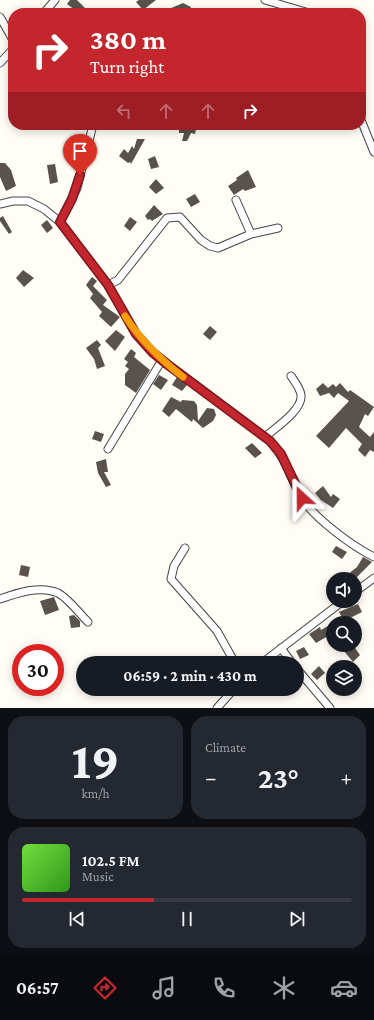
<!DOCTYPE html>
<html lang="en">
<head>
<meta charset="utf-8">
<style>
  body { margin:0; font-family:"Crimson Pro",serif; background:#242831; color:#f1f3f6; height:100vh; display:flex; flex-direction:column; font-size:15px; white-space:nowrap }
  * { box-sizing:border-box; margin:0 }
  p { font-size:13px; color:#9ea1a6 }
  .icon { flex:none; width:22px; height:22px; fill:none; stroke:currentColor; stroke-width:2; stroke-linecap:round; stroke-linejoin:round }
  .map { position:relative; height:708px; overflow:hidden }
  .panel { display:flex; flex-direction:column; gap:8px; padding:8px; background:#0d0f14; flex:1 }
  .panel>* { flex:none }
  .banner { position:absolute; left:8px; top:8px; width:358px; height:122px; border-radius:16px; box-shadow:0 2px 10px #0003; background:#c4262e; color:#fff; overflow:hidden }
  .buttons { position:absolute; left:326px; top:572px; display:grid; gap:8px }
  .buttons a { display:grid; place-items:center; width:36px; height:36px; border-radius:50%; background:#171b24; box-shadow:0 2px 10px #0003; font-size:20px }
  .speed { position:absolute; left:12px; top:644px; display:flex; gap:8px; font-size:20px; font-weight:700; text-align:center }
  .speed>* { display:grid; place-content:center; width:52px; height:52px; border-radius:50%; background:#171b24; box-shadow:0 2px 10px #0003; line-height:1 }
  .speed .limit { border:6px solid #d22; background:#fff; color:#111 }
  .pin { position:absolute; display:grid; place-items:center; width:34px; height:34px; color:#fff; margin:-41px -17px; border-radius:50% 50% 50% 0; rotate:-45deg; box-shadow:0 0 4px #0007 }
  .pin .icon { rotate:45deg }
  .me { position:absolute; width:44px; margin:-22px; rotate:336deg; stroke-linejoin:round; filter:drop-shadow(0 0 3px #0008) }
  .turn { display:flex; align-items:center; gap:14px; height:84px; padding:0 16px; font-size:18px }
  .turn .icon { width:52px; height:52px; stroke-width:2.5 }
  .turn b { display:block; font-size:28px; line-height:34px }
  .lanes { display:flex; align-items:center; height:38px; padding:0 16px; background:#0003; justify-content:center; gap:20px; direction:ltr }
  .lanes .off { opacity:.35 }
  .big { font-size:30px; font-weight:700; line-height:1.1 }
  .panel .widget { flex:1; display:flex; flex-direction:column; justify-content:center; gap:6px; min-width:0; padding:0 14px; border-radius:16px; background:#242831 }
  .panel .dial { align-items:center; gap:0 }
  .dial b { font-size:52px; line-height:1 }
  .song { display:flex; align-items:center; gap:12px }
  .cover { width:48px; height:48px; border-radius:6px; background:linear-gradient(135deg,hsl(100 70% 55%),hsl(110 70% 35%)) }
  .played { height:4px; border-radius:2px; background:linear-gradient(90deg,#c4262e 40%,#363941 40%) }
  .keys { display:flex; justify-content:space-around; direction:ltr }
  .heat { display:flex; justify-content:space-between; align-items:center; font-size:22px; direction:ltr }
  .panel .tiles { flex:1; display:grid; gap:8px; grid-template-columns:1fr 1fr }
  .widget:last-child { grid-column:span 2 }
  .trip { position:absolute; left:76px; top:656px; width:228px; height:40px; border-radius:20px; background:#171b24; box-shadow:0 2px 10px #0003; font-weight:700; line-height:40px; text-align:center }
  .tab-bar { display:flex; height:64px; justify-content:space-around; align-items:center; background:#090b0e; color:#9ea1a6 }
  .tab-bar .icon { width:28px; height:28px }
  .tab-bar .active { color:#c4262e }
  .tab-bar b { font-size:18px; color:#f1f3f6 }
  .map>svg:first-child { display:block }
  .building { fill:#5a524d }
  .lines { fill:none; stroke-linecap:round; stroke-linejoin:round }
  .minor-casing { stroke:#444; stroke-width:9 }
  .minor { stroke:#fff; stroke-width:7 }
  .route-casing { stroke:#7f191e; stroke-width:10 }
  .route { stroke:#c4262e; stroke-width:7 }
  .slow { stroke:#f59e0b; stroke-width:7 }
</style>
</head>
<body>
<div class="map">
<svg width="374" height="708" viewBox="0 0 374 708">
  <rect width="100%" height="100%" fill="#fffdf5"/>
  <path class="building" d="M 70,0 L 77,0 L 90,13 L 79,13 L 67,4 Z
    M 139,0 L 156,0 L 143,10 L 136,2 Z
    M 183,3 L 191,7 L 189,13 L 180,13 L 169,9 Z
    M 179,125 L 197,125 L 195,134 L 191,133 L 187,141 L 182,141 L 184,133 L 179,133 Z
    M 137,139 L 145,139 L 131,164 L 130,162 L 128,163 L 119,156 L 124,149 L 128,153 L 132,146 L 134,149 Z
    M 155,156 L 159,167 L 151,169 L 148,159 Z
    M 0,163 L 5,163 L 11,170 L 16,186 L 6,191 L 0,177 Z
    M 55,164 L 58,182 L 50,184 L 47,165 Z
    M 248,170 L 256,187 L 245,191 L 243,189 L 234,195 L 228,186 L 237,180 L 236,178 Z
    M 156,179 L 164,188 L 156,194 L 149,187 Z
    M 195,194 L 200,202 L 191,207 L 186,199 Z
    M 154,205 L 163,214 L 152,221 L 150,219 L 148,220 L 145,216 Z
    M 3,216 L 12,232 L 9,234 L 0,221 L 0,218 Z
    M 130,217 L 137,222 L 130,231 L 124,226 Z
    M 47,220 L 53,228 L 47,233 L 41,225 Z
    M 23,270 L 34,278 L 24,287 L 16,278 Z
    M 92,277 L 97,281 L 93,286 L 107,300 L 103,305 L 120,317 L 111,327 L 99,316 L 102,312 L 90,298 L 93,294 L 86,285 Z
    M 210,326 L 217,332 L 210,340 L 203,334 Z
    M 116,330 L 125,337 L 115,351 L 105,341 Z
    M 97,340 L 101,345 L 98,348 L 105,366 L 97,369 L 94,359 L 86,348 Z
    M 131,349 L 136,353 L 134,357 L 150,370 L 136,393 L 125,385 L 125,374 L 129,369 L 125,366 L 128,362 L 124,359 Z
    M 159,375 L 168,380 L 161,390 L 153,384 Z
    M 177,377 L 187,385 L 182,391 L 172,385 Z
    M 323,383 L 328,388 L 333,384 L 336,387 L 340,383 L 348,392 L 350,390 L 374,407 L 368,416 L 365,414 L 359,427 L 370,437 L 374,432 L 374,452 L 370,450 L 365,457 L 358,450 L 362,444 L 346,428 L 329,448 L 316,436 L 349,401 L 338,393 L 334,398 L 329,393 L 320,396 L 316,389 Z
    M 171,397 L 181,402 L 182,400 L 194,401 L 197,405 L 198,421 L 207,408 L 214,409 L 216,415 L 213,421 L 203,428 L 193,419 L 192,422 L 176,409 L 169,417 L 162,411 Z
    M 95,431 L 104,434 L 101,442 L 92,439 Z
    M 252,443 L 262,453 L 255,458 L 245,448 Z
    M 106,459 L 108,472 L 104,472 L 111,485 L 106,487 L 98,473 L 96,462 Z
    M 323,486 L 331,497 L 333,494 L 340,499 L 333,508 L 321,500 L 315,493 Z
    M 336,546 L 347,552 L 342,559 L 332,552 Z
    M 363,557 L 372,562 L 355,579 L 350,579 L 347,575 L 357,567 Z
    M 21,565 L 30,567 L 28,577 L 19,575 Z
    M 54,597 L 59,610 L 45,615 L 40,601 Z
    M 358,604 L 362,612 L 344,621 L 339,612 Z
    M 74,615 L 80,621 L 80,627 L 71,628 L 69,616 Z
    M 333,623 L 333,633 L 316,643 L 309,634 L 320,627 L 321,630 Z
    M 339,645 L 353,645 L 360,655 L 353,662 Z
    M 304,647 L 309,655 L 300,659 L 296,651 Z
    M 319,666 L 325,673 L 317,680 L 311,674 Z"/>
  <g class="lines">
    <g class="minor-casing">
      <path id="minor" d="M 265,0 L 309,13
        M 44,13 L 55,0
        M 0,17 L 13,40
        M 0,63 L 13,49
        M 361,120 L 374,152
        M 236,200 L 251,234
        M 0,204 L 13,201 L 28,201 L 44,209 L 60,222 L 108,285 L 136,334 L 152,352 L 270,441 C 288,462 289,476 301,497 C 314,518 352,546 374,557
        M 60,222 L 77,188 L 93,125
        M 108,285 L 118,280 L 167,218 L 180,217 L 201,240 L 210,246 L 218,248 L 251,234 L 278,228
        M 265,437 C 275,428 303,410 301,395 C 300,388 295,382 291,376
        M 108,449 L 162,360
        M 185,548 L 174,566 L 171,579 L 217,631 L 235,663
        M 355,592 L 374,578
        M 0,599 C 17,593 40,585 58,593 C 69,599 79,613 88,622
        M 281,648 L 292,663
        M 262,663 L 343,601
        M 297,669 L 330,708
        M 217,708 L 234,689"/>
    </g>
    <use href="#minor" class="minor"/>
  </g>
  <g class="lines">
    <g class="route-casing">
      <path id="route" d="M 80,175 L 72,199 L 60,222 L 108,285 L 136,334 L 152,352 L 168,365 L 270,441 L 281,454 L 302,498"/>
    </g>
    <use href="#route" class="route"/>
    <path class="slow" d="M 125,316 C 141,341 160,359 183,377"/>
  </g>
</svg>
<div class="buttons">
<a><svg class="icon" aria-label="sound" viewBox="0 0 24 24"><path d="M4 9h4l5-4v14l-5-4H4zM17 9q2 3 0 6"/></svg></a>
<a><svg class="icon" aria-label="search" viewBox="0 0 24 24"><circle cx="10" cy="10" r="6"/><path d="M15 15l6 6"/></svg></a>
<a><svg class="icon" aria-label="layers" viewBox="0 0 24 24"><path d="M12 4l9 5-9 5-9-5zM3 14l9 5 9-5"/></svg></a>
</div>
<div class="speed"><div class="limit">30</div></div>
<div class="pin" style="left:80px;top:175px;background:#d93025"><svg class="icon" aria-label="arrive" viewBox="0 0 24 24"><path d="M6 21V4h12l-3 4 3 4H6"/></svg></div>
<svg class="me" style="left:302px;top:498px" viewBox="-20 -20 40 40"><path d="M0-17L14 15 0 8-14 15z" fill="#c4262e" stroke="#fff" stroke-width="4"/></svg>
<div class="trip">06:59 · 2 min · 430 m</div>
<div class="banner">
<div class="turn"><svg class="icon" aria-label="right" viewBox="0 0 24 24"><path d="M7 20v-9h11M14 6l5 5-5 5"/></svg><div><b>380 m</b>Turn right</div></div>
<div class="lanes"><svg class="icon off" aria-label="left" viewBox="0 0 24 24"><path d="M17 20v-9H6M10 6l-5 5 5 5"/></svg><svg class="icon off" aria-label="ahead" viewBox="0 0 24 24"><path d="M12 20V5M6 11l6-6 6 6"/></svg><svg class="icon off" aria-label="ahead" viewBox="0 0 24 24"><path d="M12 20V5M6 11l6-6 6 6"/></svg><svg class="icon" aria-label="right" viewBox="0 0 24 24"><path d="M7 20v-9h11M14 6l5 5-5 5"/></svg></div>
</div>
</div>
<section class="panel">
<div class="tiles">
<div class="widget dial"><b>19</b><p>km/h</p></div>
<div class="widget"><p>Climate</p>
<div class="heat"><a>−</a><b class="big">23°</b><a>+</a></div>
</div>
<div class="widget">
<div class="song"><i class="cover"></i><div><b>102.5 FM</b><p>Music</p></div></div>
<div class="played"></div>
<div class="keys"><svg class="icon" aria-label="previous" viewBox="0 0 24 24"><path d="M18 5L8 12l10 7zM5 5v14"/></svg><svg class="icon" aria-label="pause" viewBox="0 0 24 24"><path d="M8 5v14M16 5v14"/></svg><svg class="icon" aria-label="next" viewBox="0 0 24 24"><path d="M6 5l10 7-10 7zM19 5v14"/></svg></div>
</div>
</div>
</section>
<nav class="tab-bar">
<b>06:57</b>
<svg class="icon active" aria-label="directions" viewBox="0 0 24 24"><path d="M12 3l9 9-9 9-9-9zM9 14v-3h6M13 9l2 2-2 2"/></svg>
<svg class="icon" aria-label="music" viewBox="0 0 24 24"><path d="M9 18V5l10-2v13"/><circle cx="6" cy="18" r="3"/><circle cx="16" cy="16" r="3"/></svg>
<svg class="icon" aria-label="phone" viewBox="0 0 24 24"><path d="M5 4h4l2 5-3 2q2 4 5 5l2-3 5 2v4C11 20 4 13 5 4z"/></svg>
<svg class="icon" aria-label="climate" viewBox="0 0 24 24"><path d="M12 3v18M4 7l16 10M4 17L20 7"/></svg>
<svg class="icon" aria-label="car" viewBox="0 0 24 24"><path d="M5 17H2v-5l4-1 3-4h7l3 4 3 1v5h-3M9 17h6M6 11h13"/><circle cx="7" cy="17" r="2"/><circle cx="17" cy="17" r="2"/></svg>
</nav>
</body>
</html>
